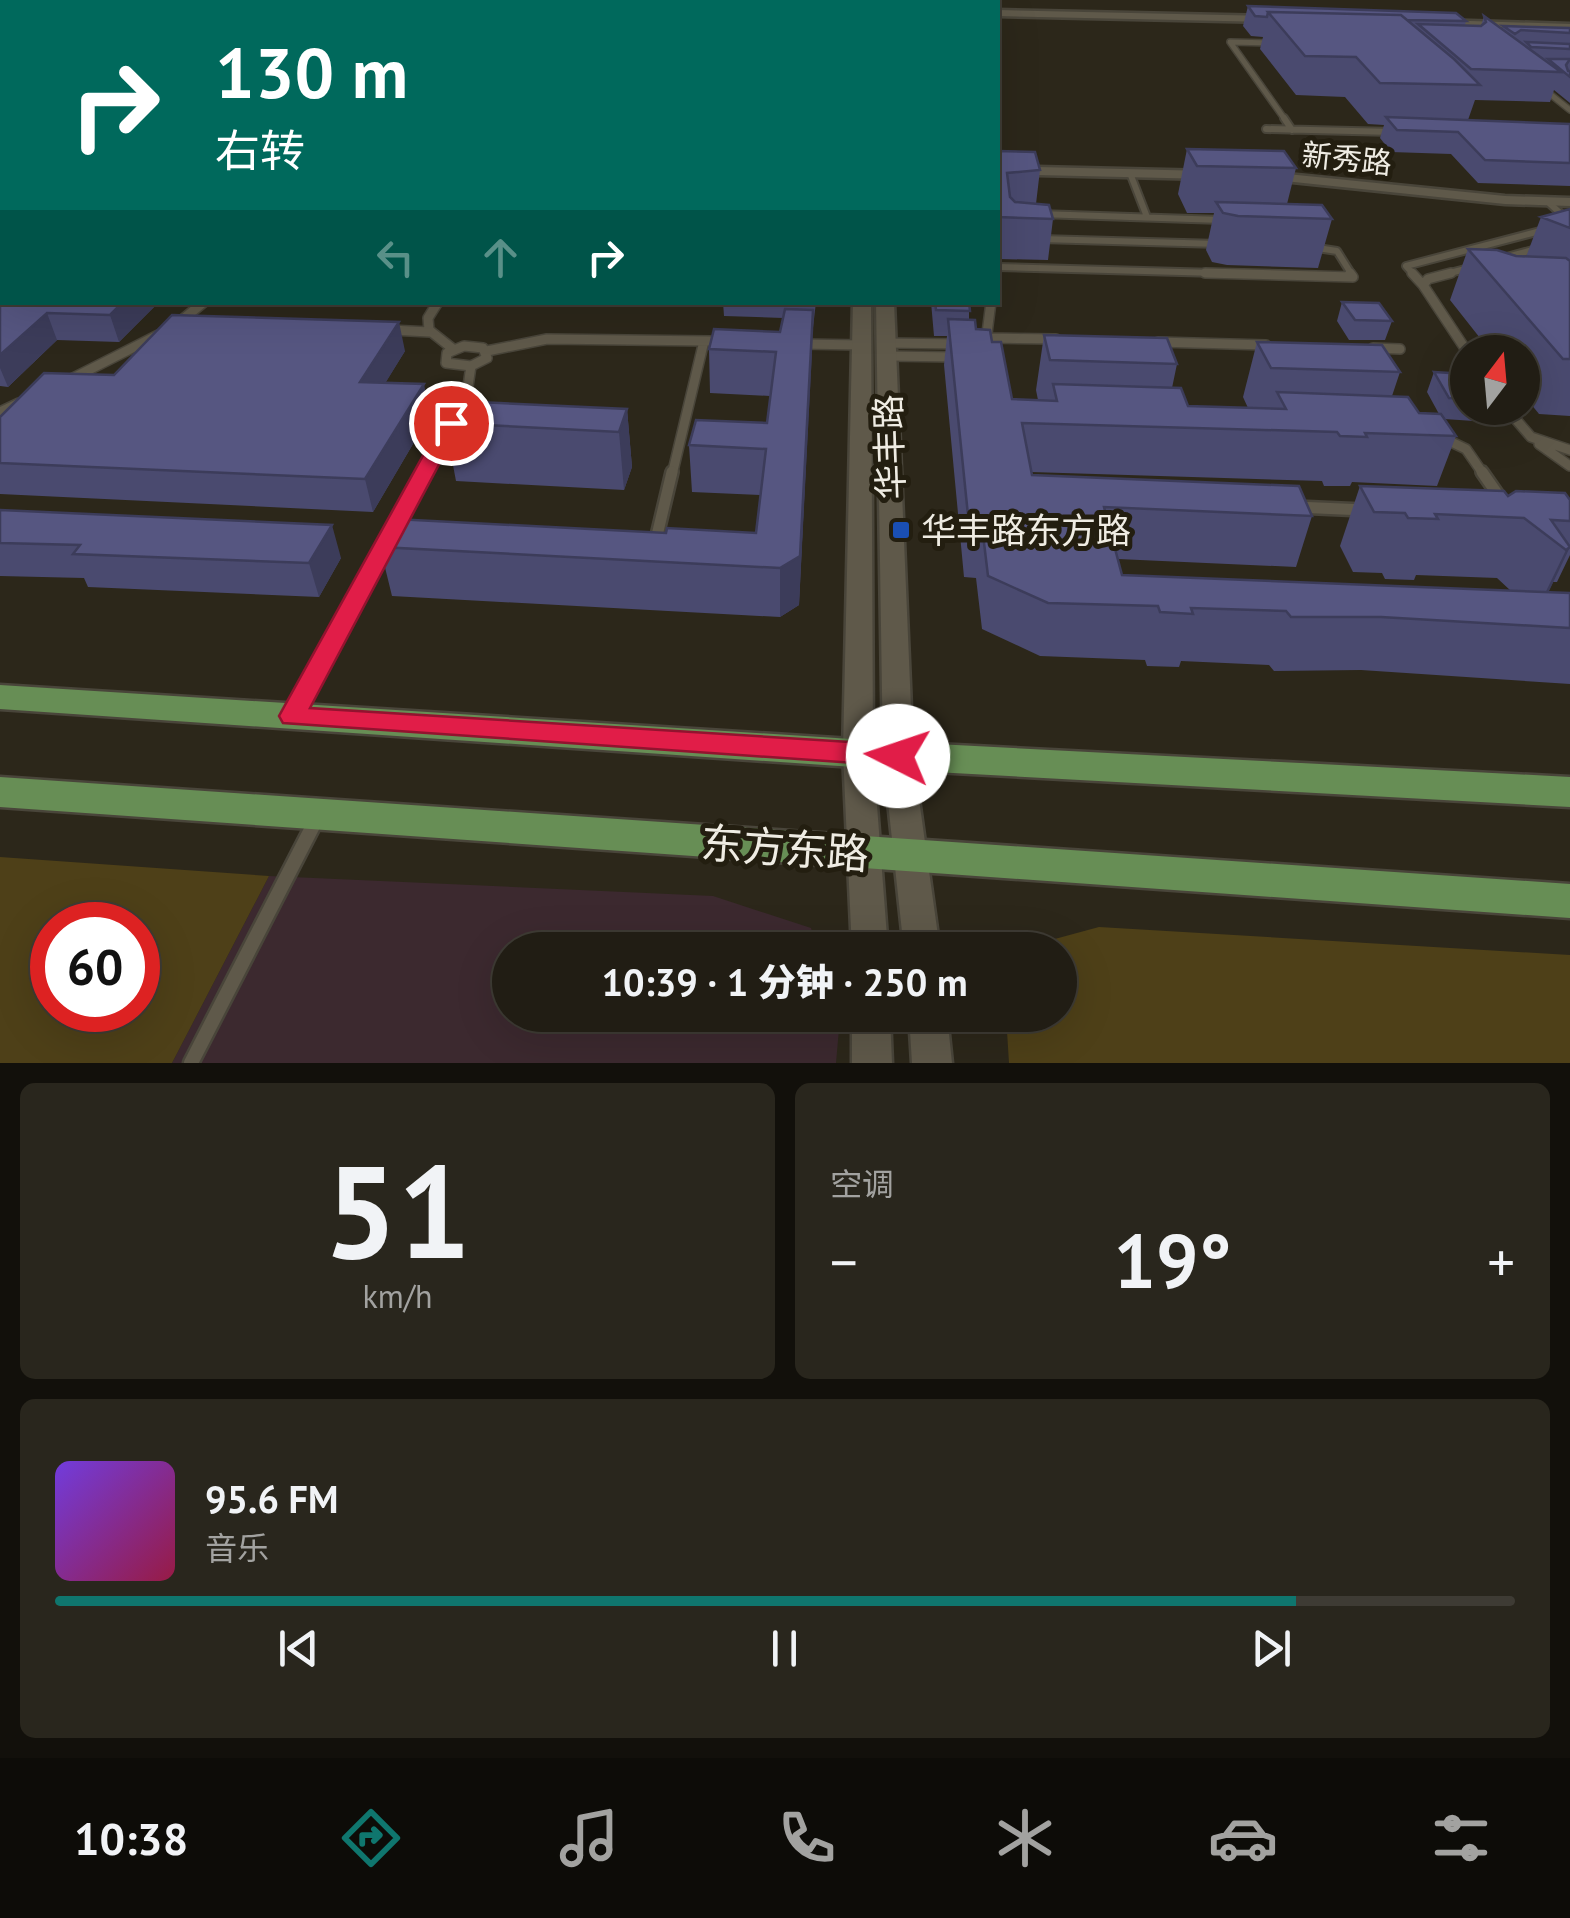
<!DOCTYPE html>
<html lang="zh">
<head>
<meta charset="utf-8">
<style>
  body { margin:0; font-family:"PT Sans","Noto Sans SC",sans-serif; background:#29261d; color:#f1f3f6; height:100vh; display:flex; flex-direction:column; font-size:38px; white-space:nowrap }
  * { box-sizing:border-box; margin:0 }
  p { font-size:32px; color:#a2a2a0 }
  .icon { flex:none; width:55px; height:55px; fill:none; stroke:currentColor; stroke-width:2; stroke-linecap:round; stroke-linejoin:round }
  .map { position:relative; height:1063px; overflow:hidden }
  .details { display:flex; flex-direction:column; gap:20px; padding:20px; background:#12100b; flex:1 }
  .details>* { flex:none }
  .hud { position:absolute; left:0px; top:0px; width:1000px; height:305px; box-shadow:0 10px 40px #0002,0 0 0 2px #3e3b34; background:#00695c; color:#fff; overflow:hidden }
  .needle { width:65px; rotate:16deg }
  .fabs { position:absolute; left:1450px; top:335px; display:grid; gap:20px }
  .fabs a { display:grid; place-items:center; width:90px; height:90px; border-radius:50%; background:#211d14; box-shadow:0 10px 40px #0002,0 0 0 2px #3e3b34; font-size:50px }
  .speed { position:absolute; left:30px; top:902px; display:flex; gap:20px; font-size:50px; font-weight:700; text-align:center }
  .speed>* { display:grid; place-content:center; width:130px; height:130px; border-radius:50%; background:#211d14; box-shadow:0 10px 40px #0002,0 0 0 2px #3e3b34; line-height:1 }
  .speed .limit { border:15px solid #d22; background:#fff; color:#111 }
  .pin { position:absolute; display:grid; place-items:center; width:85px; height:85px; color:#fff; margin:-42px; border:5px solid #fff; border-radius:50%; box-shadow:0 2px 10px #0007 }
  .me { position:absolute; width:110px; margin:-55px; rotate:274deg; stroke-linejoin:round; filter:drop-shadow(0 0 8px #0008) }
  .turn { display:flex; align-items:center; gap:35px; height:210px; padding:0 50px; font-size:45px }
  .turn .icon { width:130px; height:130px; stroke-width:2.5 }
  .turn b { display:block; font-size:70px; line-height:85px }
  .lanes { display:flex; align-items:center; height:95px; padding:0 50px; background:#0003; justify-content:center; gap:50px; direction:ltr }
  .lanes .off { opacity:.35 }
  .big { font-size:75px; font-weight:800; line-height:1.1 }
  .details .widget { flex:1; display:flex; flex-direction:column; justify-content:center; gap:15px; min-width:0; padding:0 35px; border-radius:15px; background:#29261d }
  .details .dial { align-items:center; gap:0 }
  .dial b { font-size:130px; line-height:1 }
  .song { display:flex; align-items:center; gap:30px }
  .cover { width:120px; height:120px; border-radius:15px; background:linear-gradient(135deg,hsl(260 70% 55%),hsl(340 70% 35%)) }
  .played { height:10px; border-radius:5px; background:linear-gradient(90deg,#0f766e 85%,#3e3b34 85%) }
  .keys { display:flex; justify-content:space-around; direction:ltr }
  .heat { display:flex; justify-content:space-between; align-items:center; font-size:55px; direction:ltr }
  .details .tiles { flex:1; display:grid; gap:20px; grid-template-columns:1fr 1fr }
  .widget:last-child { grid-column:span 2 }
  .trip { position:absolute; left:492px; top:932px; width:585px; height:100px; border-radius:50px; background:#211d14; box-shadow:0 10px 40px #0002,0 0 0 2px #3e3b34; font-weight:800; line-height:100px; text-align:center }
  .dock { display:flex; height:160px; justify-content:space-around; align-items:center; background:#0d0c08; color:#a2a2a0 }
  .dock .icon { width:70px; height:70px }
  .dock .on { color:#0f766e }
  .dock b { font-size:45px; color:#f1f3f6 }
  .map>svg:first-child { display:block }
  .commercial { fill:#3c292f }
  .green { fill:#4e4018; fill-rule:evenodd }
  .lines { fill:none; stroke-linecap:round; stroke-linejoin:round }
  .service-far4-casing { stroke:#49453a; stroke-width:8 }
  .service-far3-casing { stroke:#49453a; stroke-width:10 }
  .service-far2-casing { stroke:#49453a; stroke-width:12 }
  .service-far1-casing { stroke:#49453a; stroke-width:16 }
  .service-casing { stroke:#49453a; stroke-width:19 }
  .minor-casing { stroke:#49453a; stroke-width:5 }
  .tertiary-casing { stroke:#49453a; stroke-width:5 }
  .primary-casing { stroke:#49453a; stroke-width:5 }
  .service-far4 { stroke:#5f594a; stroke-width:5 }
  .service-far3 { stroke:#5f594a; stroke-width:6 }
  .service-far2 { stroke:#5f594a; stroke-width:9 }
  .service-far1 { stroke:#5f594a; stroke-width:11 }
  .service { stroke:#5f594a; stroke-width:14 }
  .minor { fill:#5f594a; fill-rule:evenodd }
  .tertiary { fill:#5f594a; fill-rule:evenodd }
  .primary { fill:#678e55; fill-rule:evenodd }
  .wall { fill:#4a4a6f }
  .shaded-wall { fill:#3c3c5a }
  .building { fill:#565681; stroke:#3c3c5a; stroke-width:2.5 }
  .route { fill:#e11d48; stroke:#92132f; stroke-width:2.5 }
  .transit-dot { fill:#1a4fb4; stroke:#231e10; stroke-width:4 }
  .labels { text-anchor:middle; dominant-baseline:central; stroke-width:10; stroke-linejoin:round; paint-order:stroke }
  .far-street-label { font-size:30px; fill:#efece3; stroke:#231e10 }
  .street-label { font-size:35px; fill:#efece3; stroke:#231e10 }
  .poi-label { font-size:35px; fill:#efece3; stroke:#231e10; text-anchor:start }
  .near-street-label { font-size:42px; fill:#efece3; stroke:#231e10 }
</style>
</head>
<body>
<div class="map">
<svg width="1570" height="1063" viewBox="0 0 1570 1063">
  <rect width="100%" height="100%" fill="#2c271a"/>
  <path class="commercial" d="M 269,876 L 713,896 L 811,928 L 817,950 L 510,950 L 510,1015 L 835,1015 L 839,1029 L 836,1063 L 172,1063 Z"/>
  <path class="green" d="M 0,857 L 269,876 L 172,1063 L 0,1063 ZM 52,925 L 138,925 L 138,1010 L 52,1010 Z
    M 1099,927 L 1570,955 L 1570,1063 L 1009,1063 L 1006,1015 L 1060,1015 L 1060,950 L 1032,950 L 1040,943 Z"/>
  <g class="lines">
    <g class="service-far4-casing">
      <path id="service-far4" d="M 1272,43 L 1230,42 L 1286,121
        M 1545,90 L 1570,110"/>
    </g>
    <g class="service-far3-casing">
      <path id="service-far3" d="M 1284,118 L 1292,130
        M 1266,129 L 1394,132
        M 1130,173 L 1147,217
        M 1548,202 L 1570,222
        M 1039,214 L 1222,220
        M 1041,239 L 1219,244
        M 1311,247 L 1337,251 L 1352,275
        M 1503,258 L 1540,248
        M 998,267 L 1294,275
        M 1414,275 L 1406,266 L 1548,229 L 1570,238
        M 1442,275 L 1473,267"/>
    </g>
    <g class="service-far2-casing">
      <path id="service-far2" d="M 1205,273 L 1353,277 L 1350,273
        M 1412,273 L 1423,285
        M 1451,273 L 1428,279 L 1423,285 L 1468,353
        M 438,302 L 428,318 L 429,330 L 453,349
        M 177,324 L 204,302
        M 391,330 L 430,332
        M 987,338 L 1056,339
        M 986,341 L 991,302
        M 1158,342 L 1266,345
        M 886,343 L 959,344
        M 802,344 L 861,345
        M 464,346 L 483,348 L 487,358 L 471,366 L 446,363 L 447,353 Z
        M 1373,348 L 1400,349
        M 487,351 L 547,339 L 710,341
        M 887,356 L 956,357
        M 71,379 L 158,335
        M 1506,408 L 1531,437 L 1570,450
        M 0,412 L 19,403
        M 1445,439 L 1466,449 L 1484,475
        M 1539,444 L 1570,466
        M 423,475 L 467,393 L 471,366
        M 672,475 L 704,341"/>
    </g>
    <g class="service-far1-casing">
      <path id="service-far1" d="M 1482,472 L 1503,502
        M 1296,507 L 1364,510
        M 655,544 L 672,472
        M 293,716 L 424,472"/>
    </g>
    <g class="service-casing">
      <path id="service" d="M 191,1063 L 316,820"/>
    </g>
    <g class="minor-casing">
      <path id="minor" d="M 998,10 L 1270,16 L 1275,19 L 1270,22 L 998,16 Z
        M 1439,20 L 1570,24 L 1570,30 L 1436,25 Z
        M 998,166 L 1209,171 L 1215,175 L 1209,179 L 998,174 Z
        M 1268,172 L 1505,196 L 1570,198 L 1570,206 L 1505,204 L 1264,179 L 1262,176 Z"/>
    </g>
    <g class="tertiary-casing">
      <path id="tertiary" d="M 872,0 L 882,0 L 882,2 L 872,2 Z
        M 853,302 L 871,302 L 873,753 L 888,950 L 852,950 L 843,753 Z
        M 876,302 L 894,302 L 913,756 L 940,950 L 904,950 L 883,756 Z
        M 852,1015 L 890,1015 L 892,1063 L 852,1063 Z
        M 909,1015 L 947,1015 L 952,1063 L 912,1063 Z"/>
    </g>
    <g class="primary-casing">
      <path id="primary" d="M 0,685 L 898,742 L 1570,777 L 1570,807 L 898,770 L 0,709 Z
        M 0,777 L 1570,884 L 1570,918 L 0,807 Z"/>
    </g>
    <use href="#service-far4" class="service-far4"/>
    <use href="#service-far3" class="service-far3"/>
    <use href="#service-far2" class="service-far2"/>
    <use href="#service-far1" class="service-far1"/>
    <use href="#service" class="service"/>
    <use href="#minor" class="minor"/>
    <use href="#tertiary" class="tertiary"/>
    <use href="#primary" class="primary"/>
  </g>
  <path class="wall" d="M 1248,6 L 1466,21 L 1465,25 L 1481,26 L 1484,16 L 1502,29 L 1503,26 L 1570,28 L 1570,103 L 1554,90 L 1550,102 L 1475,100 L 1468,120 L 1570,124 L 1570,186 L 1478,183 L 1451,154 L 1391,152 L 1380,138 L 1384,125 L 1368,124 L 1345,97 L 1296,95 L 1260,49 L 1263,37 L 1251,36 L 1243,26 Z
    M 2,148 L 2,267 L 0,267 L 0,149 Z
    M 1187,149 L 1296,168 L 1287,204 L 1332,219 L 1318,268 L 1227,265 L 1212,262 L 1206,250 L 1214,213 L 1187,213 L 1178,194 Z
    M 998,151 L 1040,170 L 1036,204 L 1053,219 L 1048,260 L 998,259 Z
    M 1570,209 L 1570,416 L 1539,414 L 1522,393 L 1522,352 L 1491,352 L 1450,300 L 1468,249 L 1526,257 L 1541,217 Z
    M 0,273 L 2,302 L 159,302 L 119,342 L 57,340 L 8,387 L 0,386 Z
    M 281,302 L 402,302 L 400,306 Z
    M 723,302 L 816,302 L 812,336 L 799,605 L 780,617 L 392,596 L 380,547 L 666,533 L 756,533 L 760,495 L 692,492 L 689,445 L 767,423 L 770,396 L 710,393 L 709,349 L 780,332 L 783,318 L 724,316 Z
    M 931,302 L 969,302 L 969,320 L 976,329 L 992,342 L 1012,399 L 1038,400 L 1036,390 L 1044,335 L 1177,364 L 1172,388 L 1188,406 L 1248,408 L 1243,397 L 1257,342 L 1400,372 L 1392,396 L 1419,413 L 1439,414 L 1427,392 L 1434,372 L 1468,376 L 1468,408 L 1479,408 L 1474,421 L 1444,419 L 1456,436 L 1437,486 L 1352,482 L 1350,486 L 1324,486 L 1322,481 L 1031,472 L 1032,475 L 1312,516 L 1296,567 L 1118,559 L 1122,575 L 1511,591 L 1497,578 L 1416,575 L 1414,580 L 1385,579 L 1382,573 L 1353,572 L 1340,546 L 1360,486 L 1570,500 L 1570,555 L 1557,582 L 1553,582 L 1548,592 L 1570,628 L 1570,684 L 1361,670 L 1274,671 L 1269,665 L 1181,661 L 1179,667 L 1147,666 L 1145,660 L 1040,656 L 982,629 L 976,578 L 964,577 L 944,365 L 947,336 L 934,336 Z
    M 1342,302 L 1392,321 L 1385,340 L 1349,340 L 1337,321 Z
    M 405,351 L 385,383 L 430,415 L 373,512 L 0,494 L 0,417 L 114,375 Z
    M 627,409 L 632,467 L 624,490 L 456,481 L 445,423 Z
    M 0,510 L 341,558 L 319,597 L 88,587 L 84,578 L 0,576 Z"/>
  <path class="shaded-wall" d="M 103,0 L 167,0 L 163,2 L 98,2 Z
    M 332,0 L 369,0 L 366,2 L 328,2 Z
    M 517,0 L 542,0 L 540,2 L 515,2 Z
    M 689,0 L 704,0 L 703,2 L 687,2 Z
    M 1,38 L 2,43 L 2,79 L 0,80 Z
    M 123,302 L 159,302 L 119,342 L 110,315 Z
    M 813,310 L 812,352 L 799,605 L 780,617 L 780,568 Z
    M 47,313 L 57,340 L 8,387 L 0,368 L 0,355 Z
    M 399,322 L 405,351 L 367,413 L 360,382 Z
    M 424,384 L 430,415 L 373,512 L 365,479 Z
    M 627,409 L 632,467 L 624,490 L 619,432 Z
    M 332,525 L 341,558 L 319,597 L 309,563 Z
    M 1570,547 L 1541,608 L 1536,612 L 1566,550 Z"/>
  <path class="building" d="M 0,0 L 103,0 L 98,2 L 2,2 L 2,38 L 0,38 Z
    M 211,0 L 332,0 L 328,2 L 206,2 Z
    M 411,0 L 517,0 L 515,2 L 408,2 Z
    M 581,0 L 689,0 L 687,2 L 580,2 Z
    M 746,0 L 833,0 L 833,2 L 746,2 Z
    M 1248,6 L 1456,13 L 1466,21 L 1407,20 L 1401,15 L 1268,12 L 1267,17 L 1255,16 Z
    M 1268,12 L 1401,15 L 1454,59 L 1480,85 L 1380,83 L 1356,57 L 1305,56 Z
    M 1484,16 L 1561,72 L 1471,69 L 1418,24 L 1481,26 L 1486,22 Z
    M 1503,26 L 1570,28 L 1570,33 L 1521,30 L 1515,34 Z
    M 1526,42 L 1570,44 L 1570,49 L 1531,47 Z
    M 1548,59 L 1570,59 L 1566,65 L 1568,71 L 1570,71 L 1570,77 Z
    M 1386,117 L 1570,124 L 1570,163 L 1485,160 L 1458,132 L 1397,130 Z
    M 2,148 L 2,242 L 0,242 L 0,149 Z
    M 1187,149 L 1284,151 L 1296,168 L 1197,166 Z
    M 998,151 L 1035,152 L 1040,170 L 1007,173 L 1010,197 L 1015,202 L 1049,205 L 1053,219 L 998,217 Z
    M 1216,202 L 1322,205 L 1332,219 L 1238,216 L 1223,213 Z
    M 1570,209 L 1570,228 L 1541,217 Z
    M 1468,249 L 1497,250 L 1516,256 L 1566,258 L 1570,261 L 1570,359 L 1563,359 Z
    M 2,272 L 2,302 L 123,302 L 110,315 L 47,313 L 0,355 L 0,273 Z
    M 935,302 L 969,302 L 970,311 L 936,310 Z
    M 1342,302 L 1379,303 L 1392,321 L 1355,320 Z
    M 785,309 L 813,310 L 800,556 L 780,568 L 380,547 L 395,519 L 666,533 L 667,528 L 756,533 L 766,449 L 689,445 L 696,420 L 767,423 L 776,352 L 709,349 L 714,329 L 780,332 Z
    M 172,315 L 399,322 L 360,382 L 424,384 L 365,479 L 0,463 L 0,417 L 44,373 L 114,375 Z
    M 948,319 L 975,320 L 976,329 L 990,330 L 992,342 L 1001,342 L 1012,399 L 1057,401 L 1053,384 L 1181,388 L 1188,406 L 1286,409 L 1277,392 L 1408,397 L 1419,413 L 1441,414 L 1456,436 L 1365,433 L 1367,437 L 1340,436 L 1337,432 L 1022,423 L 1032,475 L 1299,486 L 1312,516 L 1104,507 L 1122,575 L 1570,593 L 1570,628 L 1381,617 L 1291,617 L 1286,611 L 1191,608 L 1193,614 L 1160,612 L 1158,606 L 1048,603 L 988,576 L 982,526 L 969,525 Z
    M 1044,335 L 1167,338 L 1177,364 L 1050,360 Z
    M 1257,342 L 1382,345 L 1400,372 L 1271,368 Z
    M 1434,372 L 1466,374 L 1468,376 L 1468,399 L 1449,398 Z
    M 457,401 L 627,409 L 619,432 L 445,423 Z
    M 1360,486 L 1504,491 L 1508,496 L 1516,491 L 1565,493 L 1570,500 L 1570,521 L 1551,520 L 1570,547 L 1566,550 L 1524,518 L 1435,514 L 1438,519 L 1408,518 L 1405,513 L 1374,512 Z
    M 0,510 L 332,525 L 309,563 L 73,554 L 80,545 L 0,543 Z"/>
  <path class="route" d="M 451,417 L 461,423 L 310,708 L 898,745 L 908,748 L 913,756 L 908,763 L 898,766 L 283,723 L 279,716 L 441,423 Z"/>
  <rect class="transit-dot" x="891" y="520" width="20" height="20" rx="5"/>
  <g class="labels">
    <g class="far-street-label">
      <text transform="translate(1347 158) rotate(6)">新秀路</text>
    </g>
    <g class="street-label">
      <text transform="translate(889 447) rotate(-92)">华丰路</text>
    </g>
    <g class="poi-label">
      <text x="921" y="530">华丰路东方路</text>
    </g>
    <g class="near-street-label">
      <text transform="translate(785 848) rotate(4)">东方东路</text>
    </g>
  </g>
</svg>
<div class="fabs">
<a><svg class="needle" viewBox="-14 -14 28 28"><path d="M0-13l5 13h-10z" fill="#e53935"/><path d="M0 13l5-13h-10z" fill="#a2a2a0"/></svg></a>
</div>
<div class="speed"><div class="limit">60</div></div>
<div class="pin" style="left:451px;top:423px;background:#d93025"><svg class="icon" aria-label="arrive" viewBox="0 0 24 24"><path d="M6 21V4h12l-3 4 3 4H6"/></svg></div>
<svg class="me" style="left:898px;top:756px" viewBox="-20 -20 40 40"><circle r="19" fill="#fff"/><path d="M0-13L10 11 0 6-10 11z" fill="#e11d48"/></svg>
<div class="trip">10:39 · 1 分钟 · 250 m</div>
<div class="hud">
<div class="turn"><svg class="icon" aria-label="right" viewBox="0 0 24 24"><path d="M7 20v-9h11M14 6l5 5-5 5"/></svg><div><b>130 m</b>右转</div></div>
<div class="lanes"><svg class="icon off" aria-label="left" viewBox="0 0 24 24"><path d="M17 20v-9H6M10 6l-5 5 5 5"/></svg><svg class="icon off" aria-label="ahead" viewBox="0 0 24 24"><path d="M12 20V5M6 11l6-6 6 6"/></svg><svg class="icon" aria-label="right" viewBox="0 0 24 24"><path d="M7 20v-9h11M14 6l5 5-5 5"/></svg></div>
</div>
</div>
<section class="details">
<div class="tiles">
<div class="widget dial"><b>51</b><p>km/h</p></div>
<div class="widget"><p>空调</p>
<div class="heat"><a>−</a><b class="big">19°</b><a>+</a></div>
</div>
<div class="widget">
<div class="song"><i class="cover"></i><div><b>95.6 FM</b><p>音乐</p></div></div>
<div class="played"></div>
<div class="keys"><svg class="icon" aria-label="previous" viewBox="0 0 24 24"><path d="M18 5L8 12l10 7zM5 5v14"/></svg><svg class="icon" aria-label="pause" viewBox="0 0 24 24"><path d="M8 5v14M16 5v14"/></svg><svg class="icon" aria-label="next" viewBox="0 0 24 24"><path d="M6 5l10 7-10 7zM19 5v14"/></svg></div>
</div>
</div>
</section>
<nav class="dock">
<b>10:38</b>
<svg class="icon on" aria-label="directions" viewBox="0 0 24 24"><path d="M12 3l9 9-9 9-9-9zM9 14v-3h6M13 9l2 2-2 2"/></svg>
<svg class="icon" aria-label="music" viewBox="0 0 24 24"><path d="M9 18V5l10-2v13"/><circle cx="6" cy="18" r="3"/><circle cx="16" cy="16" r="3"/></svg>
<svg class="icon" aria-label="phone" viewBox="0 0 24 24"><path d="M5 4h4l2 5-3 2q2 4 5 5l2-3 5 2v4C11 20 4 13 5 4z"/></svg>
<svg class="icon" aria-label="climate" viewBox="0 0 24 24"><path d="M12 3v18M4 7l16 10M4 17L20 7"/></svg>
<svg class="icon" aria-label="car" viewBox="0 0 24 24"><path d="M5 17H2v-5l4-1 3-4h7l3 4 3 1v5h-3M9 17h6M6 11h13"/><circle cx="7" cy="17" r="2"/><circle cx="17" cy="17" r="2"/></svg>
<svg class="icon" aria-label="filters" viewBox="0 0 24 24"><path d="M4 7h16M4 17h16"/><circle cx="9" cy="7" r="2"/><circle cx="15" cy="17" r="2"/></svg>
</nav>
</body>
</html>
